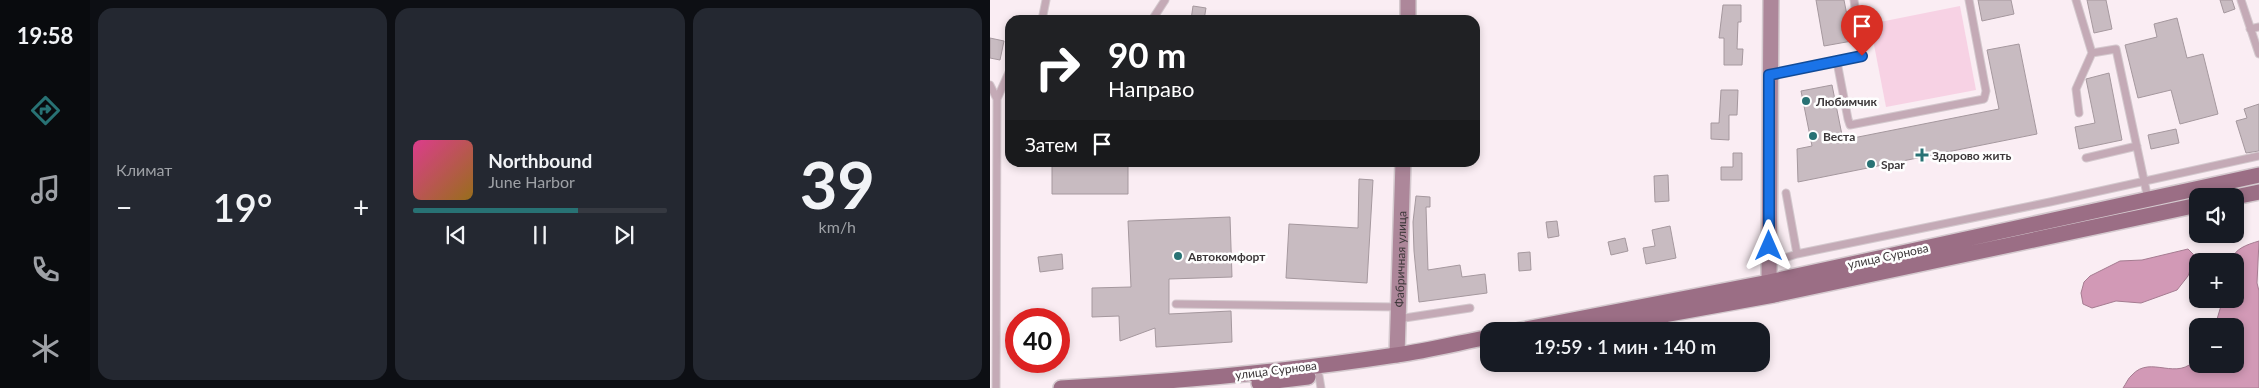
<!DOCTYPE html>
<html lang="ru">
<head>
<meta charset="utf-8">
<style>
  body { margin:0; font-family:Lato,sans-serif; background:#242831; color:#f1f3f6; height:100vh; display:flex; flex-direction:column; font-size:19px; white-space:nowrap }
  * { box-sizing:border-box; margin:0 }
  p { font-size:16px; color:#9ea1a6 }
  .icon { flex:none; width:28px; height:28px; fill:none; stroke:currentColor; stroke-width:2; stroke-linecap:round; stroke-linejoin:round }
  .map { position:relative; flex:1; overflow:hidden }
  .drawer { display:flex; flex-direction:column; gap:8px; padding:8px; background:#0d0f14; width:900px }
  .drawer>* { flex:none }
  .top-card { position:absolute; left:15px; top:15px; width:475px; height:152px; border-radius:15px; box-shadow:0 2px 8px #0003; background:#202124; color:#fff; overflow:hidden }
  .fabs { position:absolute; left:1199px; top:188px; display:grid; gap:10px }
  .fabs a { display:grid; place-items:center; width:55px; height:55px; border-radius:10px; background:#171b24; box-shadow:0 2px 8px #0003; font-size:25px }
  .speed { position:absolute; left:15px; top:308px; display:flex; gap:10px; font-size:25px; font-weight:700; text-align:center }
  .speed>* { display:grid; place-content:center; width:65px; height:65px; border-radius:50%; background:#171b24; box-shadow:0 2px 8px #0003; line-height:1 }
  .speed .limit { border:8px solid #d22; background:#fff; color:#111 }
  .pin { position:absolute; display:grid; place-items:center; width:42px; height:42px; color:#fff; margin:-51px -21px; border-radius:50% 50% 50% 0; rotate:-45deg; box-shadow:0 0 5px #0007 }
  .pin .icon { rotate:45deg }
  .me { position:absolute; width:55px; margin:-28px; rotate:0deg; stroke-linejoin:round; filter:drop-shadow(0 0 4px #0008) }
  .turn { display:flex; align-items:center; gap:18px; height:105px; padding:0 20px; font-size:22px }
  .turn .icon { width:65px; height:65px; stroke-width:2.5 }
  .turn b { display:block; font-size:35px; line-height:42px }
  .then { display:flex; align-items:center; height:48px; padding:0 20px; background:#0003; gap:10px; font-size:19px }
  .big { font-size:38px; font-weight:600; line-height:1.1 }
  .drawer .widget { flex:1; display:flex; flex-direction:column; justify-content:center; gap:8px; min-width:0; padding:0 18px; border-radius:15px; background:#242831 }
  .drawer .dial { align-items:center; gap:0 }
  .dial b { font-size:65px; line-height:1 }
  .song { display:flex; align-items:center; gap:15px }
  .cover { width:60px; height:60px; border-radius:8px; background:linear-gradient(135deg,hsl(330 70% 55%),hsl(40 70% 35%)) }
  .played { height:5px; border-radius:2px; background:linear-gradient(90deg,#287274 65%,#363941 65%) }
  .keys { display:flex; justify-content:space-around; direction:ltr }
  .heat { display:flex; justify-content:space-between; align-items:center; font-size:28px; direction:ltr }
  .drawer .tiles { flex:1; display:grid; gap:8px; grid-template-columns:repeat(3,1fr) }
  .trip { position:absolute; left:490px; top:322px; width:290px; height:50px; border-radius:15px; background:#171b24; box-shadow:0 2px 8px #0003; font-weight:600; line-height:50px; text-align:center }
  main { display:flex; flex:1; min-height:0 }
  .tab-bar { display:flex; flex-direction:column; width:90px; justify-content:space-around; align-items:center; background:#090b0e; color:#9ea1a6 }
  .tab-bar .icon { width:35px; height:35px }
  .tab-bar .on { color:#287274 }
  .tab-bar b { font-size:22px; color:#f1f3f6 }
  .map>svg:first-child { display:block }
  .green { fill:#f7d2e4 }
  .water { fill:#d299b6; stroke:#a57c91 }
  .building { fill:#c8bbc1; stroke:#a5989e }
  .lines { fill:none; stroke-linecap:round; stroke-linejoin:round }
  .lane-casing { stroke:#d4c9ce; stroke-width:9 }
  .secondary-casing { stroke:#d4c9ce; stroke-width:18 }
  .primary-casing { stroke:#d4c9ce; stroke-width:18 }
  .lane { stroke:#c4aab6; stroke-width:7 }
  .secondary { stroke:#ad879a; stroke-width:15 }
  .primary { stroke:#9b6e85; stroke-width:15 }
  .route-casing { stroke:#114b97; stroke-width:12 }
  .route { stroke:#1a73e8; stroke-width:9 }
  .poi-dot { fill:#287274; stroke:#fefefe; stroke-width:2 }
  .labels { text-anchor:middle; dominant-baseline:central; stroke-width:5; stroke-linejoin:round; paint-order:stroke }
  .poi-label { font-size:12px; font-weight:bold; fill:#3d383a; stroke:#fefefe; text-anchor:start }
  .street-label { font-size:12px; fill:#3d383a; stroke:#fefefe }
</style>
</head>
<body>
<main>
<nav class="tab-bar">
<b>19:58</b>
<svg class="icon on" aria-label="directions" viewBox="0 0 24 24"><path d="M12 3l9 9-9 9-9-9zM9 14v-3h6M13 9l2 2-2 2"/></svg>
<svg class="icon" aria-label="music" viewBox="0 0 24 24"><path d="M9 18V5l10-2v13"/><circle cx="6" cy="18" r="3"/><circle cx="16" cy="16" r="3"/></svg>
<svg class="icon" aria-label="phone" viewBox="0 0 24 24"><path d="M5 4h4l2 5-3 2q2 4 5 5l2-3 5 2v4C11 20 4 13 5 4z"/></svg>
<svg class="icon" aria-label="climate" viewBox="0 0 24 24"><path d="M12 3v18M4 7l16 10M4 17L20 7"/></svg>
</nav>
<section class="drawer">
<div class="tiles">
<div class="widget"><p>Климат</p>
<div class="heat"><a>−</a><b class="big">19°</b><a>+</a></div>
</div>
<div class="widget">
<div class="song"><i class="cover"></i><div><b>Northbound</b><p>June Harbor</p></div></div>
<div class="played"></div>
<div class="keys"><svg class="icon" aria-label="previous" viewBox="0 0 24 24"><path d="M18 5L8 12l10 7zM5 5v14"/></svg><svg class="icon" aria-label="pause" viewBox="0 0 24 24"><path d="M8 5v14M16 5v14"/></svg><svg class="icon" aria-label="next" viewBox="0 0 24 24"><path d="M6 5l10 7-10 7zM19 5v14"/></svg></div>
</div>
<div class="widget dial"><b>39</b><p>km/h</p></div>
</div>
</section>
<div class="map">
<svg width="1269" height="388" viewBox="0 0 1269 388">
  <rect width="100%" height="100%" fill="#faedf3"/>
  <path class="green" d="M 970,6 L 986,90 L 896,107 L 880,24 Z"/>
  <path class="water" d="M 1269,241 L 1267,283 L 1269,291 L 1269,388 L 1133,388 C 1136,384 1138,378 1142,375 C 1161,354 1187,383 1207,358 L 1208,364 L 1245,364 L 1245,326 L 1225,326 L 1233,299 L 1245,299 L 1245,261 L 1240,261 C 1246,248 1256,245 1269,241 Z
    M 1198,249 L 1205,256 L 1198,276 L 1187,290 L 1151,303 L 1126,301 L 1102,308 L 1093,304 L 1091,293 L 1094,282 L 1100,276 L 1130,261 L 1152,260 Z"/>
  <path class="building" d="M 826,0 L 854,0 L 862,41 L 834,46 Z
    M 988,0 L 1021,0 L 1024,14 L 992,21 Z
    M 1097,0 L 1116,0 L 1122,29 L 1104,33 Z
    M 1230,0 L 1242,0 L 1245,9 L 1234,13 Z
    M 733,5 L 751,5 L 751,22 L 748,22 L 747,49 L 753,49 L 752,65 L 734,65 L 734,38 L 729,38 Z
    M 203,6 L 216,8 L 214,20 L 201,20 Z
    M 1187,18 L 1197,58 L 1213,54 L 1228,114 L 1190,124 L 1181,90 L 1148,98 L 1135,45 L 1167,37 L 1164,24 Z
    M 0,38 L 14,41 L 10,60 L 0,58 Z
    M 1029,44 L 1047,134 L 808,182 L 807,149 L 822,146 L 811,91 L 842,85 L 853,140 L 1009,109 L 997,50 Z
    M 1119,73 L 1132,140 L 1089,149 L 1085,127 L 1105,123 L 1096,79 Z
    M 731,90 L 748,90 L 747,115 L 739,115 L 739,140 L 721,139 L 721,123 L 729,123 Z
    M 1269,104 L 1269,151 L 1256,153 L 1246,121 L 1257,118 L 1254,109 Z
    M 1186,129 L 1189,143 L 1161,149 L 1158,135 Z
    M 743,153 L 752,153 L 752,180 L 731,180 L 731,167 L 743,167 Z
    M 62,162 L 138,162 L 138,194 L 62,194 Z
    M 678,175 L 679,201 L 665,202 L 664,176 Z
    M 369,179 L 383,180 L 377,283 L 296,278 L 299,224 L 368,228 Z
    M 426,196 L 440,197 L 440,207 L 436,207 L 438,270 L 470,265 L 472,277 L 495,274 L 497,293 L 429,302 L 424,251 L 423,222 Z
    M 240,217 L 242,277 L 179,279 L 179,314 L 241,311 L 242,342 L 166,347 L 165,328 L 130,341 L 129,316 L 102,317 L 102,288 L 141,287 L 138,221 Z
    M 567,221 L 569,236 L 558,238 L 556,222 Z
    M 680,226 L 686,258 L 656,264 L 653,248 L 665,246 L 662,230 Z
    M 635,238 L 638,251 L 621,255 L 618,242 Z
    M 540,252 L 541,270 L 529,271 L 528,253 Z
    M 72,254 L 73,269 L 50,272 L 48,257 Z"/>
  <g class="lines">
    <g class="lane-casing">
      <path id="lane" d="M 1086,0 L 1102,53 L 1126,49 L 1158,199
        M 1251,0 L 1269,54
        M 52,20 L 56,0
        M 162,20 L 175,0
        M 1260,29 L 1269,27
        M 847,62 L 858,119 L 860,125 L 994,99 L 996,91 L 979,0
        M 780,75 L 872,56 L 864,0
        M 0,85 L 7,99
        M 1089,113 L 1086,89 L 1102,53
        M 1096,158 L 1147,146
        M 807,254 L 1060,202 L 1269,156
        M 779,263 L 807,254 L 796,193
        M 186,304 L 408,307
        M 408,319 L 480,308
        M 329,376 L 331,388
        M 6,388 L 7,99 L 20,70"/>
    </g>
    <g class="secondary-casing">
      <g id="secondary">
        <path d="M 418,20 L 418,0"/>
        <path d="M 779,282 L 781,0"/>
        <path id="s1" d="M 407,355 L 413,162"/>
      </g>
    </g>
    <g class="primary-casing">
      <path id="primary" d="M 1245,197 L 1269,192
        M 526,331 L 779,282 L 1269,175
        M 585,331 L 784,295 L 1208,205
        M 269,383 L 318,377
        M 71,388 C 183,382 295,372 406,355 C 437,351 468,343 499,337"/>
    </g>
    <use href="#lane" class="lane"/>
    <use href="#secondary" class="secondary"/>
    <use href="#primary" class="primary"/>
  </g>
  <g class="lines">
    <g class="route-casing">
      <path id="route" d="M 779,246 L 779,75 L 872,56"/>
    </g>
    <use href="#route" class="route"/>
  </g>
  <g class="poi-dot">
    <circle cx="816" cy="101" r="5"/>
    <circle cx="823" cy="136" r="5"/>
    <path d="M929.5 147.5h5v5h5v5h-5v5h-5v-5h-5v-5h5z"/>
    <circle cx="881" cy="164" r="5"/>
    <circle cx="188" cy="256" r="5"/>
  </g>
  <g class="labels">
    <g class="poi-label">
      <text x="826" y="101">Любимчик</text>
      <text x="833" y="136">Веста</text>
      <text x="942" y="155">Здорово жить</text>
      <text x="891" y="164">Spar</text>
      <text x="198" y="256">Автокомфорт</text>
    </g>
    <g class="street-label">
      <text transform="translate(898 256) rotate(-12)">улица Сурнова</text>
      <text stroke="none"><textPath href="#s1" startOffset="96">Фабричная улица</textPath></text>
      <text transform="translate(286 370) rotate(-7)">улица Сурнова</text>
    </g>
  </g>
</svg>
<div class="fabs">
<a><svg class="icon" aria-label="sound" viewBox="0 0 24 24"><path d="M4 9h4l5-4v14l-5-4H4zM17 9q2 3 0 6"/></svg></a>
<a>+</a>
<a>−</a>
</div>
<div class="speed"><div class="limit">40</div></div>
<div class="pin" style="left:872px;top:56px;background:#d93025"><svg class="icon" aria-label="arrive" viewBox="0 0 24 24"><path d="M6 21V4h12l-3 4 3 4H6"/></svg></div>
<svg class="me" style="left:779px;top:246px" viewBox="-20 -20 40 40"><path d="M0-17L14 15 0 8-14 15z" fill="#1a73e8" stroke="#fff" stroke-width="4"/></svg>
<div class="trip">19:59 · 1 мин · 140 m</div>
<div class="top-card">
<div class="turn"><svg class="icon" aria-label="right" viewBox="0 0 24 24"><path d="M7 20v-9h11M14 6l5 5-5 5"/></svg><div><b>90 m</b>Направо</div></div>
<div class="then">Затем<svg class="icon" aria-label="arrive" viewBox="0 0 24 24"><path d="M6 21V4h12l-3 4 3 4H6"/></svg></div>
</div>
</div>
</main>
</body>
</html>
